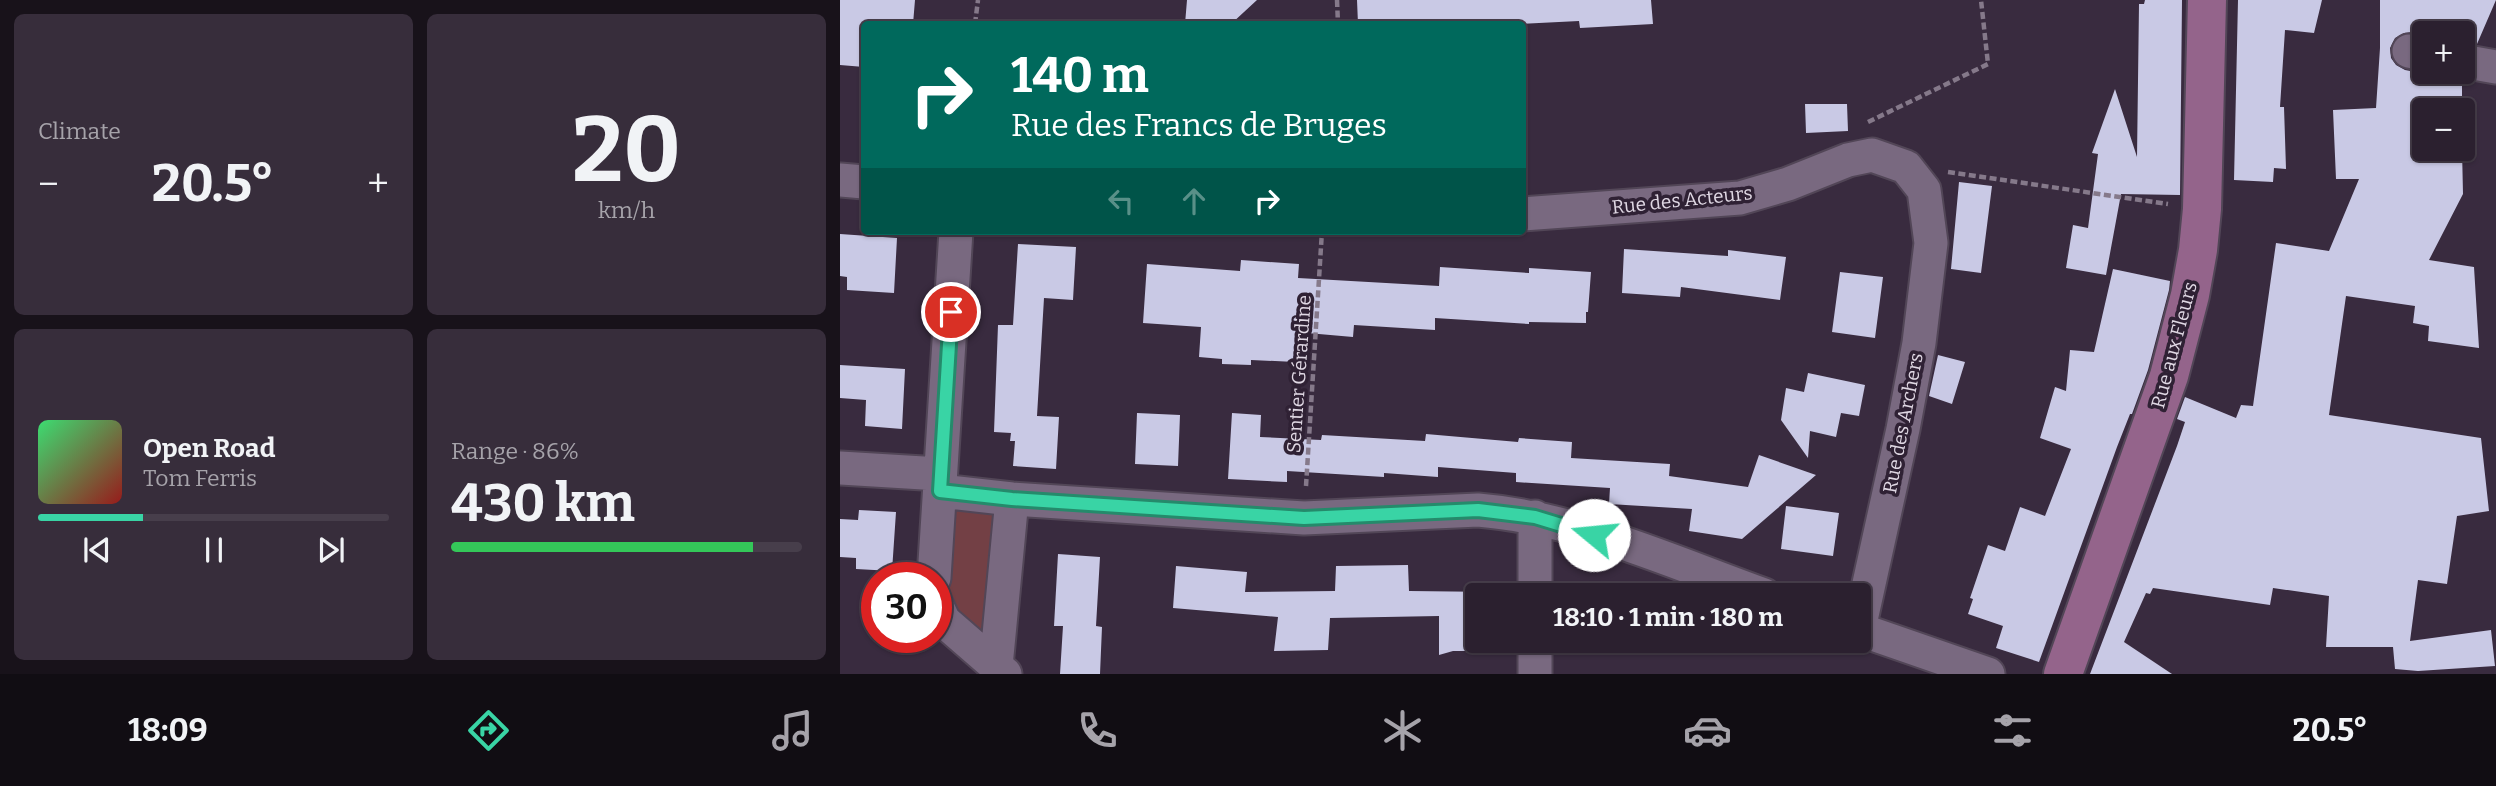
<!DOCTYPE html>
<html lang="en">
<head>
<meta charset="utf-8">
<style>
  body { margin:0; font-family:Bitter,serif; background:#372d3b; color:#f1f3f6; height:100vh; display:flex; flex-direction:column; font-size:26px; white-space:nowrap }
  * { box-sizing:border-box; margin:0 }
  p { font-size:23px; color:#a6a3aa }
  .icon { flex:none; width:38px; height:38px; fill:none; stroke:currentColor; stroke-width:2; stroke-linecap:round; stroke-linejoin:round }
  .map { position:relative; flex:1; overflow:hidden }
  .panel { display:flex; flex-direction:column; gap:14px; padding:14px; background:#18121a; width:840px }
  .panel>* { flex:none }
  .banner { position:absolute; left:21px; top:21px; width:665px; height:214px; border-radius:7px; box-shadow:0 2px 5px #0004,0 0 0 2px #473e4b; background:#00695c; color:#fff; overflow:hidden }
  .fabs { position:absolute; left:1572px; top:21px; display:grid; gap:14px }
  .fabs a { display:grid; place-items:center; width:63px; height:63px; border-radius:7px; background:#2b202f; box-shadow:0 2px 5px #0004,0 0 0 2px #473e4b; font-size:35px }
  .speed { position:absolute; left:21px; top:562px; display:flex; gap:14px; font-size:35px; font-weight:700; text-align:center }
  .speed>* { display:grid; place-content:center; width:91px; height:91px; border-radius:50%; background:#2b202f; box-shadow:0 2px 5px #0004,0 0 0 2px #473e4b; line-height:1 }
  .speed .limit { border:10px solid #d22; background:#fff; color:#111 }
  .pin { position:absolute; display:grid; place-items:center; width:60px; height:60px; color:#fff; margin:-30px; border:4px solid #fff; border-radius:50%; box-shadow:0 2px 7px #0007 }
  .me { position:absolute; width:77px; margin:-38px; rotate:287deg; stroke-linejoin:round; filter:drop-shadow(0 0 5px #0008) }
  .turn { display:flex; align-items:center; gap:24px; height:147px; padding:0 35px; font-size:32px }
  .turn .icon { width:91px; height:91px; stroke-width:2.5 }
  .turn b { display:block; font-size:49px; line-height:60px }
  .lanes { display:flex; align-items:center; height:66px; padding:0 35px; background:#0003; justify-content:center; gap:35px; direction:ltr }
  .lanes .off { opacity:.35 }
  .big { font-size:52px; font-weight:700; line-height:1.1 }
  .panel .card { flex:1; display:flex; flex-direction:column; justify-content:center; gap:10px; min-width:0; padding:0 24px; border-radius:10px; background:#372d3b }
  .panel .dial { align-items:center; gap:0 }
  .dial b { font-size:91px; line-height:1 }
  .song { display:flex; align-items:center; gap:21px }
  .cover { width:84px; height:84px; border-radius:10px; background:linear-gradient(135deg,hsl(140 70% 55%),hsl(0 70% 35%)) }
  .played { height:7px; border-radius:4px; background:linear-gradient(90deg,#39d4a5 30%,#473e4b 30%) }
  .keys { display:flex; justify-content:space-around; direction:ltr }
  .heat { display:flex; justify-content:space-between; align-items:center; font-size:38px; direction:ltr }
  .charge { height:10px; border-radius:5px; background:linear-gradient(90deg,#34c759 86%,#473e4b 0) }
  .panel .tiles { flex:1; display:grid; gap:14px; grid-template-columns:repeat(2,1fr) }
  .trip { position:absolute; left:625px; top:583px; width:406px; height:70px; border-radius:7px; background:#2b202f; box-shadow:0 2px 5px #0004,0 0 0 2px #473e4b; font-weight:700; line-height:70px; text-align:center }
  .dock { display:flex; height:112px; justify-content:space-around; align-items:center; background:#110d13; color:#a6a3aa }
  .dock .icon { width:49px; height:49px }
  .dock .selected { color:#39d4a5 }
  .dock b { font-size:32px; color:#f1f3f6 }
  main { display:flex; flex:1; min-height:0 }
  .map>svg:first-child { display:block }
  .green { fill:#734045 }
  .building { fill:#c9c9e5 }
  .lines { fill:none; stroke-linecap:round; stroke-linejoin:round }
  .street-casing { stroke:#524657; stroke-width:37 }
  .secondary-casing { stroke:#524657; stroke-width:42 }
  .path { stroke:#85798a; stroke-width:4.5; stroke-dasharray:7 3.5; stroke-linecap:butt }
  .street { stroke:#796980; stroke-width:33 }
  .secondary { stroke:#94648b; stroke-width:38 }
  .route-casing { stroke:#258a6b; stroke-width:18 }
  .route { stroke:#39d4a5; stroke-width:12 }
  .labels { text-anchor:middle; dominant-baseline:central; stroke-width:7; stroke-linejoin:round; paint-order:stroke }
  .street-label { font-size:19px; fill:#e0d8e4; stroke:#2f2134 }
</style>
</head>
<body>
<main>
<section class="panel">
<div class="tiles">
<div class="card"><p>Climate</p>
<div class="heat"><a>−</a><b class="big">20.5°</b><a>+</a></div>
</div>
<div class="card dial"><b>20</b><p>km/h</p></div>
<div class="card">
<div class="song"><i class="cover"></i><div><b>Open Road</b><p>Tom Ferris</p></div></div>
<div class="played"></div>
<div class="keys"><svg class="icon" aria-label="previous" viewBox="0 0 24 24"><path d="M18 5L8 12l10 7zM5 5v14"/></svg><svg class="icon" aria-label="pause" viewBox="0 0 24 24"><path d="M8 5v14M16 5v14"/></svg><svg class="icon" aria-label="next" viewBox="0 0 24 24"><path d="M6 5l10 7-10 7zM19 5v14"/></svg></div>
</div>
<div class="card"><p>Range · 86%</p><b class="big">430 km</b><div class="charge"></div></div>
</div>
</section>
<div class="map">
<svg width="1656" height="674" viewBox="0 0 1656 674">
  <rect width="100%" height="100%" fill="#392b3f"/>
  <path class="green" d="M 100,491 L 172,499 L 156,666 L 104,621 Z"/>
  <path class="building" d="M 0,0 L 75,0 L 73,24 L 24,24 L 24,67 L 0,65 Z
    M 347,0 L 417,0 L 391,24 L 345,24 Z
    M 517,0 L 811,0 L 813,24 L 740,28 L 739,21 L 681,24 L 518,24 Z
    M 1305,0 L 1342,0 L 1340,195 L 1281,194 L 1266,275 L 1226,268 L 1233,225 L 1248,228 L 1258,154 L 1252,153 L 1275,89 L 1297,157 L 1299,4 L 1304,4 Z
    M 1398,0 L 1482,0 L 1474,33 L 1445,30 L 1440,107 L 1444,107 L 1446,169 L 1434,168 L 1433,182 L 1394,180 Z
    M 1540,0 L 1656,0 L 1637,44 L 1622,42 L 1622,33 L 1584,34 L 1572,32 L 1564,33 L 1555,38 L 1550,48 L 1551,58 L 1556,65 L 1565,70 L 1581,73 L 1607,72 L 1610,76 L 1622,81 L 1622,110 L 1584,110 L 1584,149 L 1622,149 L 1623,194 L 1589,260 L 1634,267 L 1639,348 L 1588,341 L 1589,326 L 1573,323 L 1575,306 L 1506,296 L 1489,415 L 1641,438 L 1649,511 L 1617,516 L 1607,584 L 1578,580 L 1570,641 L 1651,630 L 1655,666 L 1578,671 L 1555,669 L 1553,647 L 1486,647 L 1489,596 L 1433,588 L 1430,605 L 1313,588 L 1310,594 L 1306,593 L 1284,642 L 1332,674 L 1250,674 L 1337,446 L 1345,422 L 1337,419 L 1345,397 L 1396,418 L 1401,405 L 1413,406 L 1436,243 L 1489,251 L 1519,179 L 1496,179 L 1493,110 L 1536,108 L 1540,48 Z
    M 965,104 L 1007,104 L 1008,131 L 966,133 Z
    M 1119,182 L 1152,186 L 1141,273 L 1111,269 Z
    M 0,234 L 57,238 L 54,293 L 7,290 L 7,277 L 0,276 Z
    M 178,244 L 236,247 L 233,300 L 204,298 L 197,416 L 219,417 L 216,469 L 173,466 L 175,441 L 170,441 L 171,433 L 154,432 L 158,325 L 173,325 Z
    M 784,249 L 888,256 L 888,250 L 946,257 L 940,300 L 841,287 L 840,297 L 782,293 Z
    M 401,260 L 459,264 L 458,278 L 599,286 L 600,267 L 689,273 L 689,268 L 751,272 L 748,312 L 746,312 L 746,323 L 689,322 L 689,324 L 595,318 L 595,330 L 514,325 L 513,337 L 456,332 L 455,362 L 411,360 L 411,365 L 382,364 L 382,359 L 359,357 L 361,327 L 303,323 L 307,264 L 400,271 Z
    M 1273,269 L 1330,281 L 1329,290 L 1308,370 L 1292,414 L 1290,414 L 1277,447 L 1199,662 L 1156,648 L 1163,626 L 1128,614 L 1133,599 L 1130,598 L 1148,545 L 1165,551 L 1180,507 L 1205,516 L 1231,449 L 1200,438 L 1215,387 L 1226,391 L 1230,350 L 1254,352 Z
    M 1000,272 L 1043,277 L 1035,338 L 992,332 Z
    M 1098,355 L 1125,362 L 1112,404 L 1089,396 Z
    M 0,365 L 65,369 L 62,429 L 25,426 L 26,400 L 0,398 Z
    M 968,373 L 1025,385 L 1019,416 L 1001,413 L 996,437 L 970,431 L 968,458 L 941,420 L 946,388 L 964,392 Z
    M 297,413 L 340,415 L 338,466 L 295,464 Z
    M 392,413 L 421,415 L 420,437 L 481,440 L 482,435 L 585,441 L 586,434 L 678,442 L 679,438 L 732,442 L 731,458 L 830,464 L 829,476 L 908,487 L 919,455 L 976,475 L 902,539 L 849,531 L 852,509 L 769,504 L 770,488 L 676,482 L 676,473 L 598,467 L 598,477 L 544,473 L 544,477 L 447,471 L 447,482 L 388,479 Z
    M 946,506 L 999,513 L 993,556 L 941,549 Z
    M 19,510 L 56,512 L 52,571 L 16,569 L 16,558 L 0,557 L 0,519 L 18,520 Z
    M 218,554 L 260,557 L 256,626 L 262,627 L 260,674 L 220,674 L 223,626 L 214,626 Z
    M 568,565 L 569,591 L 656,592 L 656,595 L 637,595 L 637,640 L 656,640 L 656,651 L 613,651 L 599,655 L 599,616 L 490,618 L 488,650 L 434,651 L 438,617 L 333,608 L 336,566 L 407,572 L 405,592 L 495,591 L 496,566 Z"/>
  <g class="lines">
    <g class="street-casing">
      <path id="street" d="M 1569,51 L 1584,54
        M 1622,61 L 1656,67
        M 0,180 L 24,182
        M 682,214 L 900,198 L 948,184 L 1008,160 L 1032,155 L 1066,167 L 1084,190 L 1091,243 L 1079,343 L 1063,429 L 1019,629
        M 0,468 L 100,474
        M 100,491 L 172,499 L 464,518 L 638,510 C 737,518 832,562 924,595
        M 94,578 L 116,231
        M 695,595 L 695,517
        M 96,604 L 104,621 L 165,674
        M 1018,629 L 1148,674
        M 156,666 L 172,499
        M 695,674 L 695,640"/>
    </g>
    <g class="secondary-casing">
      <path id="secondary" d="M 1223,674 L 1329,376 L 1350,295 L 1358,250 L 1362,209 L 1367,0"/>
    </g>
    <path class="path" d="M 497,0 L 498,24
      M 135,24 L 138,0
      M 1028,122 L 1148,64 L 1141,0
      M 1108,172 L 1328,204
      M 466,486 L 482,231"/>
    <use href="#street" class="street"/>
    <use href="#secondary" class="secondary"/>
  </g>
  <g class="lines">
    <g class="route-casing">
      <path id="route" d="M 111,312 L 100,491 L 172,499 L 464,518 L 638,510 L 695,517 L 754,535"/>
    </g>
    <use href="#route" class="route"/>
  </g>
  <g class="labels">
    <g class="street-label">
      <text transform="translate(842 200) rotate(-6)">Rue des Acteurs</text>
      <text transform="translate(1334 345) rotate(-75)">Rue aux Fleurs</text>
      <text transform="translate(459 374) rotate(-86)">Sentier Gérardine</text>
      <text transform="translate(1063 423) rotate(-79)">Rue des Archers</text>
    </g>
  </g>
</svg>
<div class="fabs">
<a>+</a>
<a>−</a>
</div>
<div class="speed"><div class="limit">30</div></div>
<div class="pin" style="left:111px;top:312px;background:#d93025"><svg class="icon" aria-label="arrive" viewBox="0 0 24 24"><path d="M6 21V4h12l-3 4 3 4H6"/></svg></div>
<svg class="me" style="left:754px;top:535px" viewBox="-20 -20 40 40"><circle r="19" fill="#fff"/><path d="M0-13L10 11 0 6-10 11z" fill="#39d4a5"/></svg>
<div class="trip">18:10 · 1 min · 180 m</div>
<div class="banner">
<div class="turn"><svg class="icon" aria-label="right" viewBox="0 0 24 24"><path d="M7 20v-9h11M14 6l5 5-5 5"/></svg><div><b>140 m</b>Rue des Francs de Bruges</div></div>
<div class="lanes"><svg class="icon off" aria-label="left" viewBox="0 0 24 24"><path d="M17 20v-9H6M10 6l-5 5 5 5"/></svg><svg class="icon off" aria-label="ahead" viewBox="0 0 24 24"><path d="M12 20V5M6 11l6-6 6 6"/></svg><svg class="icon" aria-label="right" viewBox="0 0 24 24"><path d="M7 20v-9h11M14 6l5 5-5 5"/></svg></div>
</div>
</div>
</main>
<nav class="dock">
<b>18:09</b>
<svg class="icon selected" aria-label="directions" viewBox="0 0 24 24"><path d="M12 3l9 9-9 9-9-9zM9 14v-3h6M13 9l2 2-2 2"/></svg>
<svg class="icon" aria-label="music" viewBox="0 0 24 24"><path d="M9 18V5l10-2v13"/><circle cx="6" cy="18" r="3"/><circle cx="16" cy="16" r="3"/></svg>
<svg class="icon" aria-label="phone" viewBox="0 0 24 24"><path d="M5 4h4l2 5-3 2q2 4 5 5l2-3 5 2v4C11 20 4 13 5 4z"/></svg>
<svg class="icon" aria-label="climate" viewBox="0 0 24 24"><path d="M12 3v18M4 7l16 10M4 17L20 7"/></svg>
<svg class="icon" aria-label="car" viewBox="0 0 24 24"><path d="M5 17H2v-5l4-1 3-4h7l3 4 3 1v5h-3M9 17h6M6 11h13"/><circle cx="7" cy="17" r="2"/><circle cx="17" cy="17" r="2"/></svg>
<svg class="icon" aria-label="filters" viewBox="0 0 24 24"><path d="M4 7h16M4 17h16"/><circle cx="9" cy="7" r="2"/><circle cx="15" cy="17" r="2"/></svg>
<b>20.5°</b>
</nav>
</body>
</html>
